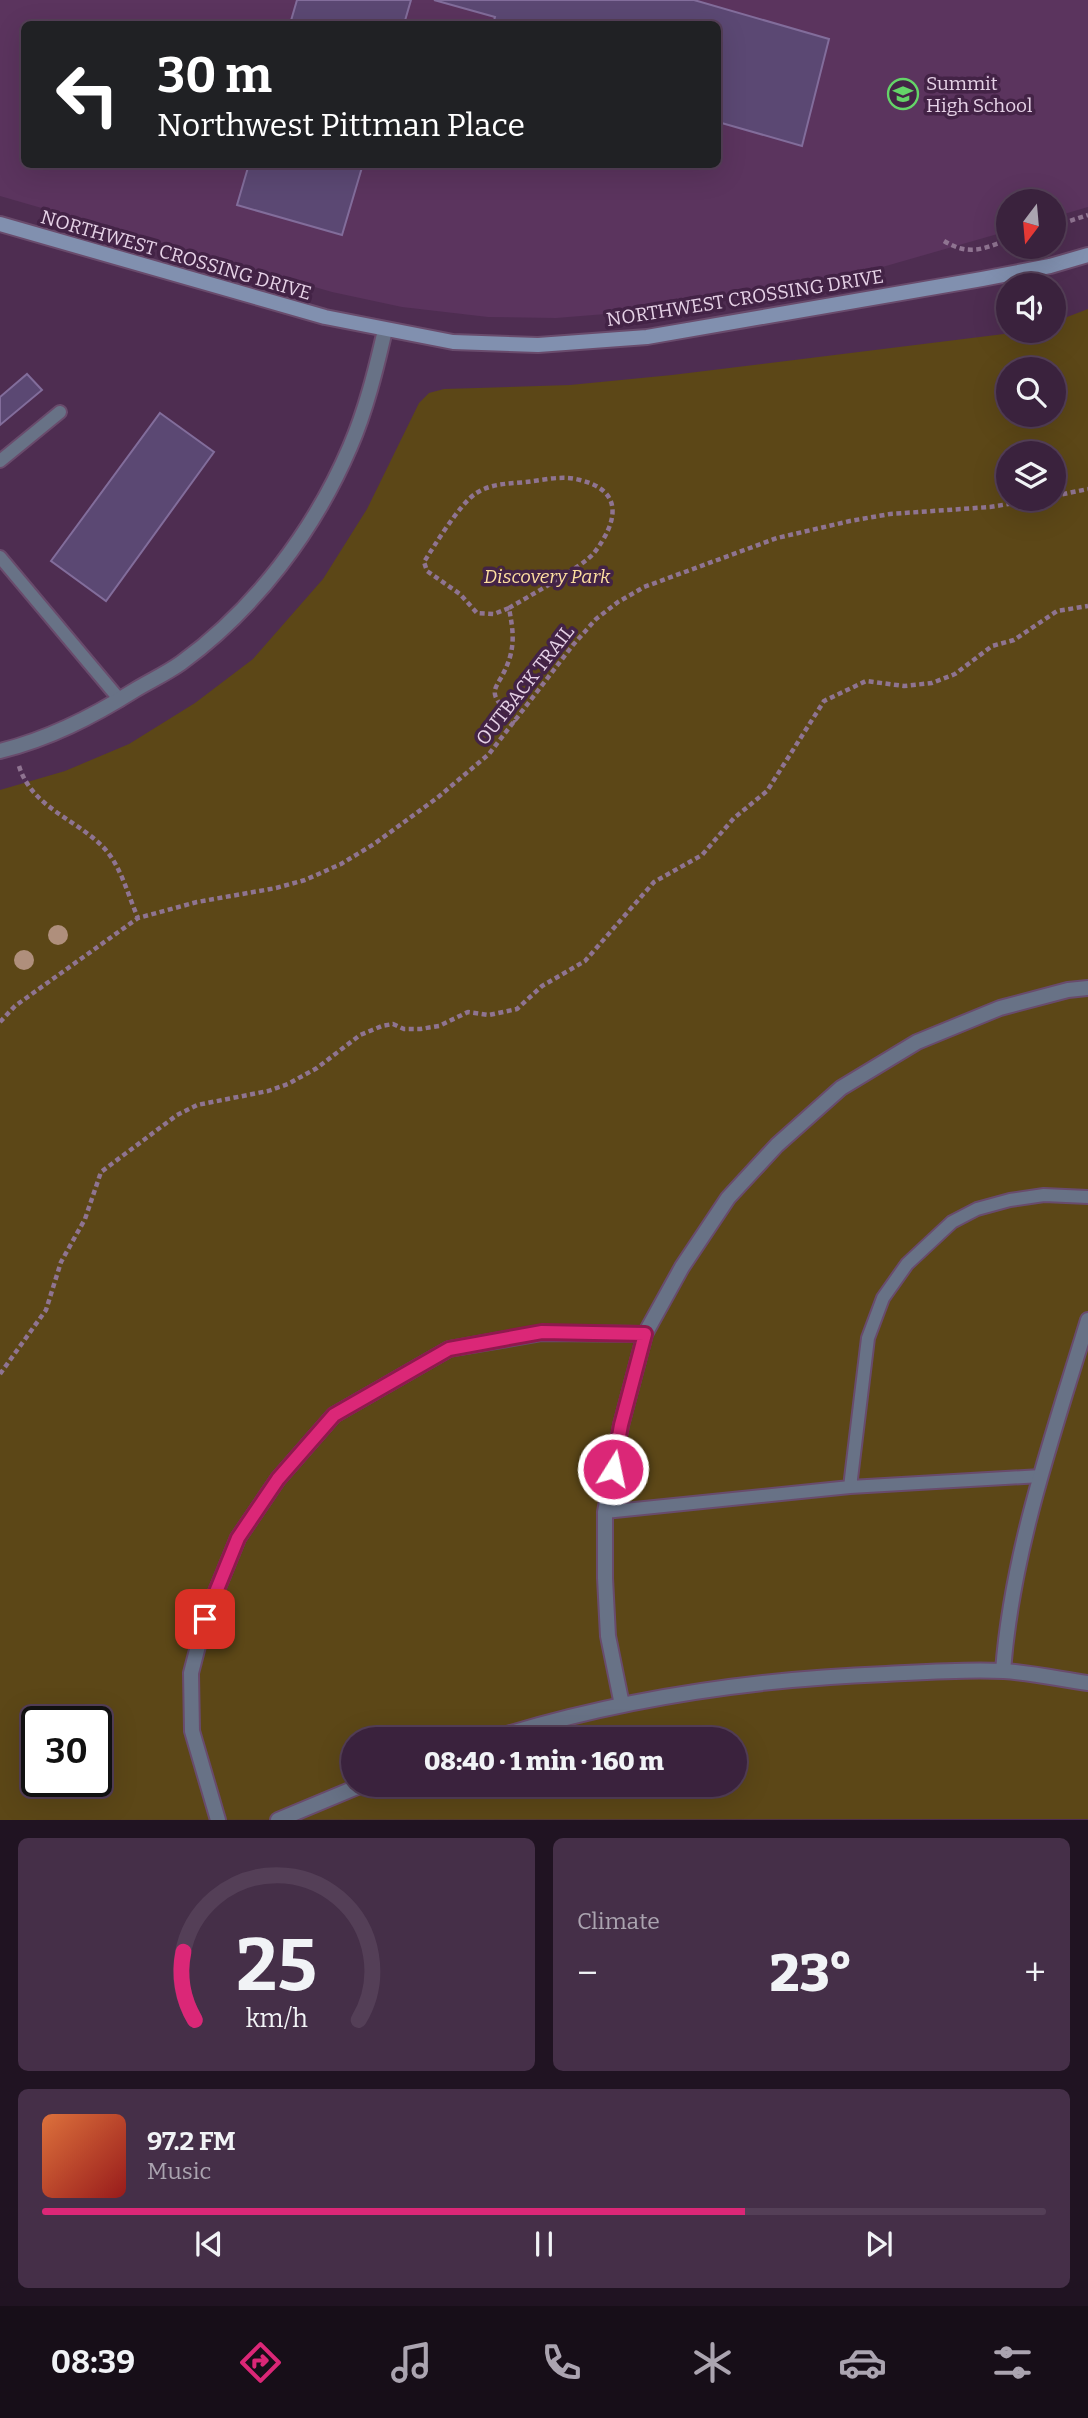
<!DOCTYPE html>
<html lang="en">
<head>
<meta charset="utf-8">
<style>
  body { margin:0; font-family:Bitter,serif; background:#452f48; color:#f1f3f6; height:100vh; display:flex; flex-direction:column; font-size:26px; white-space:nowrap }
  * { box-sizing:border-box; margin:0 }
  p { font-size:23px; color:#aba4b0 }
  .icon { flex:none; width:38px; height:38px; fill:none; stroke:currentColor; stroke-width:2; stroke-linecap:round; stroke-linejoin:round }
  .map { position:relative; height:1820px; overflow:hidden }
  .side { display:flex; flex-direction:column; gap:18px; padding:18px; background:#201322; flex:1 }
  .side>* { flex:none }
  .guide { position:absolute; left:21px; top:21px; width:700px; height:147px; border-radius:10px; box-shadow:0 7px 28px #0002,0 0 0 2px #543f57; background:#202124; color:#fff; overflow:hidden }
  .needle { width:46px; rotate:196deg }
  .buttons { position:absolute; left:996px; top:189px; display:grid; gap:14px }
  .buttons a { display:grid; place-items:center; width:70px; height:70px; border-radius:50%; background:#3a223d; box-shadow:0 7px 28px #0002,0 0 0 2px #543f57; font-size:35px }
  .speed { position:absolute; left:21px; top:1706px; display:flex; gap:14px; font-size:35px; font-weight:700; text-align:center }
  .speed>* { display:grid; place-content:center; width:91px; height:91px; border-radius:50%; background:#3a223d; box-shadow:0 7px 28px #0002,0 0 0 2px #543f57; line-height:1 }
  .speed .limit { border:4px solid #111; border-radius:10px; background:#fff; color:#111 }
  .pin { position:absolute; display:grid; place-items:center; width:60px; height:60px; color:#fff; margin:-30px; border-radius:14px; box-shadow:0 4px 10px #0006 }
  .me { position:absolute; width:77px; margin:-38px; rotate:10deg; stroke-linejoin:round; filter:drop-shadow(0 0 5px #0008) }
  .turn { display:flex; align-items:center; gap:24px; height:147px; padding:0 21px; font-size:32px }
  .turn .icon { width:91px; height:91px; stroke-width:2.5 }
  .turn b { display:block; font-size:49px; line-height:60px }
  .big { font-size:52px; font-weight:800; line-height:1.1 }
  .side .tile { flex:1; display:flex; flex-direction:column; justify-content:center; gap:10px; min-width:0; padding:0 24px; border-radius:10px; background:#452f48 }
  .side .dial { align-items:center; gap:0 }
  .dial svg { height:182px; overflow:visible; fill:none; stroke:#543f57; stroke-width:7; stroke-linecap:round; text-anchor:middle }
  .dial text { fill:#f1f3f6; stroke:none }
  .song { display:flex; align-items:center; gap:21px }
  .cover { width:84px; height:84px; border-radius:10px; background:linear-gradient(135deg,hsl(20 70% 55%),hsl(0 70% 35%)) }
  .played { height:7px; border-radius:4px; background:linear-gradient(90deg,#db2777 70%,#543f57 70%) }
  .keys { display:flex; justify-content:space-around; direction:ltr }
  .heat { display:flex; justify-content:space-between; align-items:center; font-size:38px; direction:ltr }
  .side .tiles { flex:1; display:grid; gap:18px; grid-template-columns:1fr 1fr }
  .tile:last-child { grid-column:span 2 }
  .trip { position:absolute; left:341px; top:1727px; width:406px; height:70px; border-radius:35px; background:#3a223d; box-shadow:0 7px 28px #0002,0 0 0 2px #543f57; font-weight:800; line-height:70px; text-align:center }
  .tabs { display:flex; height:112px; justify-content:space-around; align-items:center; background:#170e18; color:#aba4b0 }
  .tabs .icon { width:49px; height:49px }
  .tabs .on { color:#db2777 }
  .tabs b { font-size:32px; color:#f1f3f6 }
  .map>svg:first-child { display:block }
  .built { fill:#5b345e; fill-rule:evenodd }
  .green { fill:#5c4717; fill-rule:evenodd }
  .building { fill:#5b4873; stroke:#826d9b; stroke-width:2 }
  .lines { fill:none; stroke-linecap:round; stroke-linejoin:round }
  .lane-casing { stroke:#694b6c; stroke-width:16 }
  .street-casing { stroke:#694b6c; stroke-width:18 }
  .secondary-casing { stroke:#694b6c; stroke-width:18 }
  .path { stroke:#8f7491; stroke-width:4.5; stroke-dasharray:5 3.5; stroke-linecap:butt }
  .lane { stroke:#687286; stroke-width:12 }
  .street { stroke:#687286; stroke-width:14 }
  .secondary { stroke:#8190af; stroke-width:14 }
  .tree { fill:#af8f7c }
  .route-casing { stroke:#8e194d; stroke-width:18 }
  .route { stroke:#db2777; stroke-width:12 }
  .labels { text-anchor:middle; dominant-baseline:central; stroke-width:7; stroke-linejoin:round; paint-order:stroke }
  .poi-label { font-size:19px; fill:#e6d2e7; stroke:#432346; text-anchor:start }
  .street-label { font-size:19px; fill:#e6d2e7; stroke:#432346 }
  .park-label { font-size:19px; font-style:italic; fill:#fedfa0; stroke:#432346 }
</style>
</head>
<body>
<div class="map">
<svg width="1088" height="1820" viewBox="0 0 1088 1820">
  <rect width="100%" height="100%" fill="#4e2d51"/>
  <path class="built" d="M 0,0 L 1088,0 L 1088,207 L 1054,217 L 1054,201 L 1008,201 L 1008,231 L 872,270 L 631,312 L 556,318 L 488,317 L 402,307 L 332,292 L 0,196 ZM 24,24 L 718,24 L 718,164 L 24,164 Z"/>
  <path class="green" d="M 1088,309 L 1088,1819 L 0,1820 L 0,790 L 65,771 L 129,744 L 195,703 L 253,659 L 323,579 L 367,509 L 419,403 L 429,393 L 444,389 L 570,385 L 672,375 L 1028,331 L 1054,331 L 1054,322 ZM 1008,369 L 1054,369 L 1054,415 L 1008,415 ZM 1008,453 L 1054,453 L 1054,499 L 1008,499 ZM 37,1722 L 96,1722 L 96,1782 L 37,1782 ZM 354,1740 L 735,1740 L 735,1785 L 354,1785 Z"/>
  <path class="building" d="M 297,0 L 411,0 L 404,24 L 290,24 Z
    M 434,0 L 694,0 L 829,39 L 802,146 L 718,122 L 718,24 L 493,24 L 495,17 Z
    M 249,164 L 363,164 L 342,235 L 237,205 Z
    M 27,374 L 42,390 L 0,425 L 0,397 Z
    M 160,413 L 214,452 L 106,601 L 51,561 Z"/>
  <g class="lines">
    <g class="lane-casing">
      <path id="lane" d="M 0,461 L 60,412
        M 0,557 L 120,700
        M 850,1487 L 868,1338 L 883,1298 L 907,1264 L 952,1222 L 977,1209 L 1010,1200 L 1044,1195 L 1088,1197
        M 605,1512 L 850,1487 L 1041,1476"/>
    </g>
    <g class="street-casing">
      <path id="street" d="M 0,751 C 49,739 92,717 135,690 C 150,681 167,673 181,663 C 255,609 314,531 350,447 C 366,410 376,369 385,330
        M 1003,1671 C 1012,1551 1053,1435 1088,1320
        M 622,1705 L 608,1636 L 605,1578 L 605,1512 L 621,1425 L 645,1334 L 682,1267 L 728,1198 L 777,1145 L 841,1088 L 917,1042 L 1000,1008 L 1068,990 L 1088,988
        M 488,1740 C 617,1699 752,1679 886,1674 C 925,1672 965,1669 1004,1671 C 1032,1673 1060,1679 1088,1683
        M 218,1820 L 192,1731 L 191,1673 L 205,1619 L 238,1538 L 278,1479 L 334,1415 L 449,1349 L 542,1333 L 645,1334
        M 278,1820 L 362,1785"/>
    </g>
    <g class="secondary-casing">
      <path id="secondary" d="M 0,224 L 325,317 L 453,342 L 538,345 L 647,337 L 982,279 L 1050,266 L 1088,255"/>
    </g>
    <path class="path" d="M 1054,226 L 1088,215
      M 944,241 C 969,256 982,249 1008,240
      M 1054,496 L 1088,489
      M 509,608 L 494,614 L 477,613 L 460,594 L 427,571 L 424,562 C 434,546 460,504 475,494 C 491,483 508,484 526,482 C 543,480 563,475 580,480 C 625,491 617,523 594,553 C 581,568 529,596 509,608 C 512,625 515,639 510,657 C 498,695 480,685 516,722
      M 19,766 C 32,808 77,819 105,849 C 121,867 128,895 138,918
      M 0,1022 L 15,1006 L 138,918 L 197,902 L 276,888 L 305,880 L 341,864 L 374,844 L 437,798 L 489,754 L 573,645 L 596,619 L 618,602 L 644,587 L 777,538 L 850,521 L 890,514 L 990,507 L 1039,499
      M 0,1374 L 46,1310 L 61,1262 L 85,1219 L 101,1172 L 177,1115 L 197,1105 L 268,1091 L 288,1084 L 317,1068 L 360,1035 L 382,1026 L 393,1024 L 404,1029 L 420,1029 L 439,1026 L 468,1012 L 489,1015 L 517,1009 L 542,986 L 585,961 L 654,882 L 702,855 L 734,818 L 767,791 L 824,701 L 866,681 L 904,686 L 932,683 L 955,674 L 992,646 L 1014,640 L 1057,611 L 1088,606"/>
    <use href="#lane" class="lane"/>
    <use href="#street" class="street"/>
    <use href="#secondary" class="secondary"/>
  </g>
  <g class="tree">
    <circle cx="58" cy="935" r="10"/>
    <circle cx="24" cy="960" r="10"/>
  </g>
  <g class="lines">
    <g class="route-casing">
      <path id="route" d="M 205,1619 L 238,1538 L 278,1479 L 334,1415 L 449,1349 L 542,1332 L 645,1334 L 621,1425 L 613,1469"/>
    </g>
    <use href="#route" class="route"/>
  </g>
  <defs>
    <g id="school-ring" transform="scale(1.575)"><circle r="9.5" fill="#432346" stroke="#64d468" stroke-width="1.5"/><path d="M0-5L7-2L0 1L-7-2ZM-4 1L0 2.5L4 1V4Q0 6-4 4Z" fill="#64d468"/></g>
  </defs>
  <g fill-rule="evenodd">
    <use href="#school-ring" x="903" y="94"/>
  </g>
  <g class="labels">
    <g class="poi-label">
      <text x="926" y="83">Summit<tspan x="926" dy="22">High School</tspan></text>
    </g>
    <g class="street-label">
      <text transform="translate(176 255) rotate(16)">NORTHWEST CROSSING DRIVE</text>
      <text transform="translate(745 298) rotate(-9)">NORTHWEST CROSSING DRIVE</text>
      <text transform="translate(525 685) rotate(-52)">OUTBACK TRAIL</text>
    </g>
    <g class="park-label">
      <text x="547" y="576">Discovery Park</text>
    </g>
  </g>
</svg>
<div class="buttons">
<a><svg class="needle" viewBox="-14 -14 28 28"><path d="M0-13l5 13h-10z" fill="#e53935"/><path d="M0 13l5-13h-10z" fill="#aba4b0"/></svg></a>
<a><svg class="icon" aria-label="sound" viewBox="0 0 24 24"><path d="M4 9h4l5-4v14l-5-4H4zM17 9q2 3 0 6"/></svg></a>
<a><svg class="icon" aria-label="search" viewBox="0 0 24 24"><circle cx="10" cy="10" r="6"/><path d="M15 15l6 6"/></svg></a>
<a><svg class="icon" aria-label="layers" viewBox="0 0 24 24"><path d="M12 4l9 5-9 5-9-5zM3 14l9 5 9-5"/></svg></a>
</div>
<div class="speed"><div class="limit">30</div></div>
<div class="pin" style="left:205px;top:1619px;background:#d93025"><svg class="icon" aria-label="arrive" viewBox="0 0 24 24"><path d="M6 21V4h12l-3 4 3 4H6"/></svg></div>
<svg class="me" style="left:613px;top:1469px" viewBox="-20 -20 40 40"><circle r="17" fill="#db2777" stroke="#fff" stroke-width="3"/><path d="M0-11L8 9 0 5-8 9z" fill="#fff"/></svg>
<div class="trip">08:40 · 1 min · 160 m</div>
<div class="guide">
<div class="turn"><svg class="icon" aria-label="left" viewBox="0 0 24 24"><path d="M17 20v-9H6M10 6l-5 5 5 5"/></svg><div><b>30 m</b>Northwest Pittman Place</div></div>
</div>
</div>
<section class="side">
<div class="tiles">
<div class="tile dial"><svg viewBox="0 0 100 80">
<path d="M14 69A42 42 0 1 1 86 69"/>
<path d="M14 69A42 42 0 0 1 9 39" stroke="#db2777"/>
<text x="50" y="56" font-size="32" font-weight="700">25</text>
<text x="50" y="72" font-size="11">km/h</text>
</svg></div>
<div class="tile"><p>Climate</p>
<div class="heat"><a>−</a><b class="big">23°</b><a>+</a></div>
</div>
<div class="tile">
<div class="song"><i class="cover"></i><div><b>97.2 FM</b><p>Music</p></div></div>
<div class="played"></div>
<div class="keys"><svg class="icon" aria-label="previous" viewBox="0 0 24 24"><path d="M18 5L8 12l10 7zM5 5v14"/></svg><svg class="icon" aria-label="pause" viewBox="0 0 24 24"><path d="M8 5v14M16 5v14"/></svg><svg class="icon" aria-label="next" viewBox="0 0 24 24"><path d="M6 5l10 7-10 7zM19 5v14"/></svg></div>
</div>
</div>
</section>
<nav class="tabs">
<b>08:39</b>
<svg class="icon on" aria-label="directions" viewBox="0 0 24 24"><path d="M12 3l9 9-9 9-9-9zM9 14v-3h6M13 9l2 2-2 2"/></svg>
<svg class="icon" aria-label="music" viewBox="0 0 24 24"><path d="M9 18V5l10-2v13"/><circle cx="6" cy="18" r="3"/><circle cx="16" cy="16" r="3"/></svg>
<svg class="icon" aria-label="phone" viewBox="0 0 24 24"><path d="M5 4h4l2 5-3 2q2 4 5 5l2-3 5 2v4C11 20 4 13 5 4z"/></svg>
<svg class="icon" aria-label="climate" viewBox="0 0 24 24"><path d="M12 3v18M4 7l16 10M4 17L20 7"/></svg>
<svg class="icon" aria-label="car" viewBox="0 0 24 24"><path d="M5 17H2v-5l4-1 3-4h7l3 4 3 1v5h-3M9 17h6M6 11h13"/><circle cx="7" cy="17" r="2"/><circle cx="17" cy="17" r="2"/></svg>
<svg class="icon" aria-label="filters" viewBox="0 0 24 24"><path d="M4 7h16M4 17h16"/><circle cx="9" cy="7" r="2"/><circle cx="15" cy="17" r="2"/></svg>
</nav>
</body>
</html>
